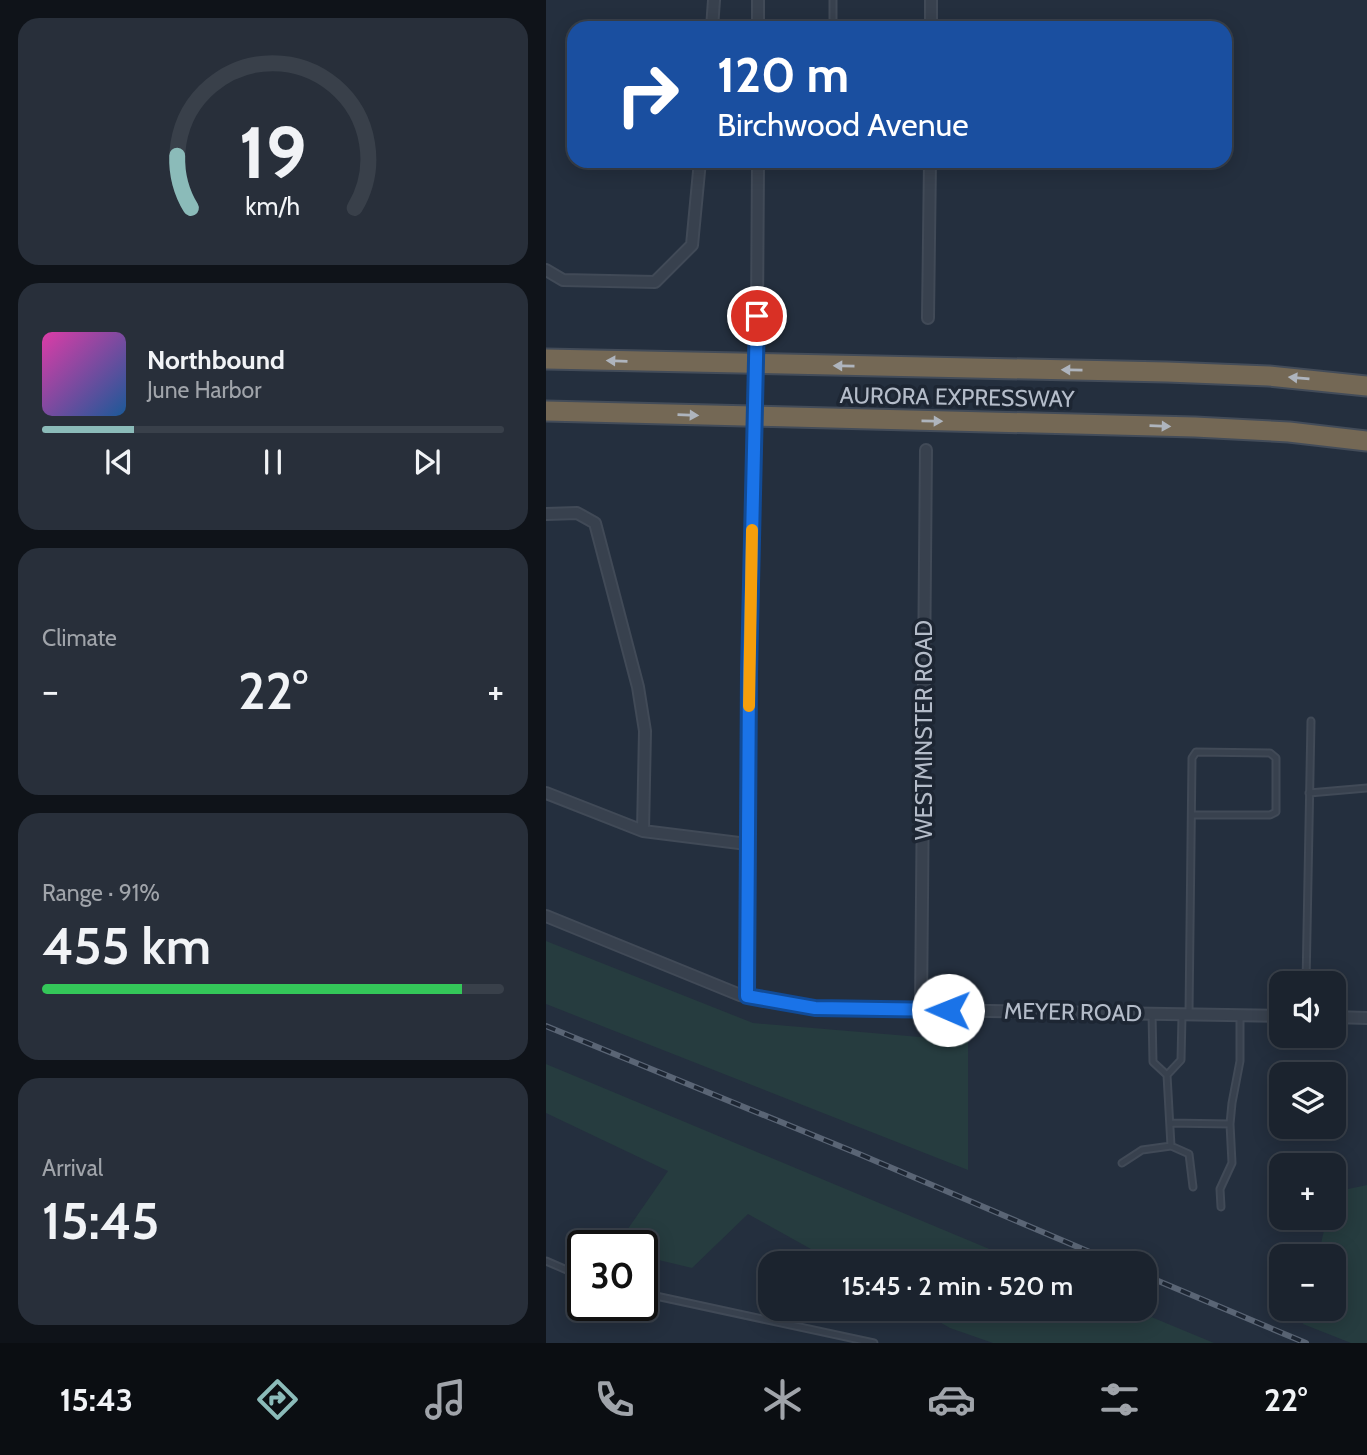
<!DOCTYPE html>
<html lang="en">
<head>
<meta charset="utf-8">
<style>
  body { margin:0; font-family:Cabin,sans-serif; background:#282f3a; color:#f1f3f6; height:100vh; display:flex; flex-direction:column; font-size:26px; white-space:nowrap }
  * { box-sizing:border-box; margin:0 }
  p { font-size:23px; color:#a0a4aa }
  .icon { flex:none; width:38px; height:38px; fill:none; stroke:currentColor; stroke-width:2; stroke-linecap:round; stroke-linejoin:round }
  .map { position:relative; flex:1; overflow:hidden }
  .drawer { display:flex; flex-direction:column; gap:18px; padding:18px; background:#0f1319; width:546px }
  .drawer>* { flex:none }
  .hud { position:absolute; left:21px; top:21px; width:665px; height:147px; border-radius:21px; box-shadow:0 4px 18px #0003,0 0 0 2px #39404a; background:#1a4fa0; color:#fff; overflow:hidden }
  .buttons { position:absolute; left:723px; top:971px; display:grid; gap:14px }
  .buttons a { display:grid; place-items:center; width:77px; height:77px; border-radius:14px; background:#1b232e; box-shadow:0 4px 18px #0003,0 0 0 2px #39404a; font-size:35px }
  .speed { position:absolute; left:21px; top:1230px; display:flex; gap:14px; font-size:35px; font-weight:700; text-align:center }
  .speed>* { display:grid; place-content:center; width:91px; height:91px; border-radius:50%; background:#1b232e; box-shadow:0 4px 18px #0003,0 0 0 2px #39404a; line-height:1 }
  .speed .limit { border:4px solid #111; border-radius:10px; background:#fff; color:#111 }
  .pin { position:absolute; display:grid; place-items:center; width:60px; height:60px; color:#fff; margin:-30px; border:4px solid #fff; border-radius:50%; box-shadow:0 2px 7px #0007 }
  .me { position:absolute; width:77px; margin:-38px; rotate:271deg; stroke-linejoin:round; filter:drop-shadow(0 0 5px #0008) }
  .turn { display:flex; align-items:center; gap:24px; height:147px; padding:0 35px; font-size:32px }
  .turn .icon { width:91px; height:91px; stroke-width:2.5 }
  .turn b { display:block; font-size:49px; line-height:60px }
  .big { font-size:52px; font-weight:600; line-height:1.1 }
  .drawer .widget { flex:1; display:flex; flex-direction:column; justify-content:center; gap:10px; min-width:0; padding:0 24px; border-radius:21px; background:#282f3a }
  .drawer .dial { align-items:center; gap:0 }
  .dial svg { height:182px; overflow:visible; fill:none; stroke:#39404a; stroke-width:7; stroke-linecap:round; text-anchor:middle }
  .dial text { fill:#f1f3f6; stroke:none }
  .song { display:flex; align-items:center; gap:21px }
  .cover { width:84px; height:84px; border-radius:10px; background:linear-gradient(135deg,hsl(320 70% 55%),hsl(210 70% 35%)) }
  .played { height:7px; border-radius:4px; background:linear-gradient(90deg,#8bbbb9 20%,#39404a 20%) }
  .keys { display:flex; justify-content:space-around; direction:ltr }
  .heat { display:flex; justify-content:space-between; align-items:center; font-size:38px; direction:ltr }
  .charge { height:10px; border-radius:5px; background:linear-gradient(90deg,#34c759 91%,#39404a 0) }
  .trip { position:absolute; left:212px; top:1251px; width:399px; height:70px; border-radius:21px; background:#1b232e; box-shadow:0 4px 18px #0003,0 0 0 2px #39404a; font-weight:600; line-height:70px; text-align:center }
  .tab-bar { display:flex; height:112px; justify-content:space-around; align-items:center; background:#0b0e12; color:#a0a4aa }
  .tab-bar .icon { width:49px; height:49px }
  .tab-bar .selected { color:#8bbbb9 }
  .tab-bar b { font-size:32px; color:#f1f3f6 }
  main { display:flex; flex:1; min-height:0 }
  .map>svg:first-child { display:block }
  .green { fill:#263c3f }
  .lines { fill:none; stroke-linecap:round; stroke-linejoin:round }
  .lane-casing { stroke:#414a57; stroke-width:9 }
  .street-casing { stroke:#414a57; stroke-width:14 }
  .highway-casing { stroke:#434c59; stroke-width:23 }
  .lane { stroke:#38414e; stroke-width:5 }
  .street { stroke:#38414e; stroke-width:10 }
  .highway { stroke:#746855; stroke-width:19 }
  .rail-casing { stroke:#5a6575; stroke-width:6 }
  .rail { stroke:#1d2633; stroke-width:3.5; stroke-dasharray:10; stroke-linecap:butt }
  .street-bridge-casing { stroke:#414a57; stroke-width:14; stroke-linecap:butt }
  .street-bridge { stroke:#38414e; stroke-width:10 }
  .oneway { fill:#aeb4bd }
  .route-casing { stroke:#114b97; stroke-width:18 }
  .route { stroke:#1a73e8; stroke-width:12 }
  .slow { stroke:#f59e0b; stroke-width:12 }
  .labels { text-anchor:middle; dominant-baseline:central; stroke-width:7; stroke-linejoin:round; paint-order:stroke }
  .street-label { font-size:23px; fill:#b4bcc9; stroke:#1d2633 }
</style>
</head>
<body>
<main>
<section class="drawer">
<div class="widget dial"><svg viewBox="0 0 100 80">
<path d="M14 69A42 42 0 1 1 86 69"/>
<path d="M14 69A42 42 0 0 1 8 46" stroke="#8bbbb9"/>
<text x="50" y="56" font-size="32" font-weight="700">19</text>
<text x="50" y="72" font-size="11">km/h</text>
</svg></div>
<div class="widget">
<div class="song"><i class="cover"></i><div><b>Northbound</b><p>June Harbor</p></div></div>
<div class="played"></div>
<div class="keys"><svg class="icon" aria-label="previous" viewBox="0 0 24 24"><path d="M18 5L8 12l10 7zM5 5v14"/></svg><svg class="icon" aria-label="pause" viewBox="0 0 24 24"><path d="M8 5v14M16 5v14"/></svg><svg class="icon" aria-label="next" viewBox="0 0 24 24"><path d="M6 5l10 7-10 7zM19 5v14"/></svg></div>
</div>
<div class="widget"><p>Climate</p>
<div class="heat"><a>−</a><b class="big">22°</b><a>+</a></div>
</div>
<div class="widget"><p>Range · 91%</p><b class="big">455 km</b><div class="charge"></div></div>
<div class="widget"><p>Arrival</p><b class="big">15:45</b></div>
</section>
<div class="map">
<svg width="821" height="1343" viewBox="0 0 821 1343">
  <rect width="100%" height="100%" fill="#242f3e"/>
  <path class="green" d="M 0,941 L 207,1023 L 422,1041 L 422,1170 L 0,1004 Z
    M 0,1064 L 477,1263 L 290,1263 L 202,1214 L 146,1268 L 96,1256 L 96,1246 L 70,1246 L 122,1171 L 0,1113 Z
    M 821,1185 L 821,1343 L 805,1343 L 757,1324 L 761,1309 L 788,1309 L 788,1256 L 772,1256 L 781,1218 L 788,1218 L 788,1192 Z
    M 371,1309 L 586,1309 L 668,1343 L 447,1343 L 404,1328 Z"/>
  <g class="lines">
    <g class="lane-casing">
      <path id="lane" d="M 285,28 L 287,25 L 287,0
        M 763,793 L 821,788
        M 760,984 L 765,721
        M 606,1013 L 607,1062 L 621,1075 L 635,1060 L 636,1016
        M 643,1014 L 646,758 L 650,752 L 724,753 L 730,758 L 730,812 L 724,815 L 646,815
        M 621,1075 L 625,1146 L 643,1154 L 647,1187
        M 624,1123 L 684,1124 L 686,1163 L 674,1189 L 675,1207
        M 684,1124 L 686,1103 L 694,1061 L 694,1016
        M 576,1163 L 596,1150 L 625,1146
        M 0,1261 L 37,1277
        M 96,1293 L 328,1343"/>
    </g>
    <g class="street-casing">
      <path id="street" d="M 166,28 L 168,0
        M 212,28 L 212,0
        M 385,28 L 385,0
        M 0,270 L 17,280 L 109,282 L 146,245 L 154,161
        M 211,316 L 212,161
        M 382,318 L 384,161
        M 0,514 L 31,513 L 49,523 L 92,687 L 99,731 L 97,831
        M 0,793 L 97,831 L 201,844
        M 0,916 L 194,995 L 269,1008 L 735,1016
        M 201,996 L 203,673 L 208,456
        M 375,1010 L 380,450
        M 788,1017 L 821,1018"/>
    </g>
    <g class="highway-casing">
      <path id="highway" d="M 0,359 L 621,372 L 723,376 L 821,386
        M 0,411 L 649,427 L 743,432 L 821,441"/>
    </g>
    <use href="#lane" class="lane"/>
    <use href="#street" class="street"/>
    <use href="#highway" class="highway"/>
    <g class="rail-casing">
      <path id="rail" d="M 0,1026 L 313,1154 L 572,1264
        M 598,1275 L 760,1343"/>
    </g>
    <use href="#rail" class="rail"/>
    <g class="street-bridge-casing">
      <path id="street-bridge" d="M 208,456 L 211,316"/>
    </g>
    <use href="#street-bridge" class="street-bridge"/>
  </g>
  <defs><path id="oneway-solid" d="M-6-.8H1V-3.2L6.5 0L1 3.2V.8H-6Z" transform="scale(1.75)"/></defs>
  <g class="oneway">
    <use href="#oneway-solid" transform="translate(71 361) rotate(-178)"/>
    <use href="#oneway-solid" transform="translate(298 366) rotate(-179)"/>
    <use href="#oneway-solid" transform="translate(526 370) rotate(-179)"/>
    <use href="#oneway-solid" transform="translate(753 378) rotate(-175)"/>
    <use href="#oneway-solid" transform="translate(142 415) rotate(2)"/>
    <use href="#oneway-solid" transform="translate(386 421) rotate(1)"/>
    <use href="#oneway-solid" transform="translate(614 426) rotate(2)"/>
  </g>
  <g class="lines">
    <g class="route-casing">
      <path id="route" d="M 211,316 L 203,673 L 201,996 L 269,1008 L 402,1010"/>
    </g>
    <use href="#route" class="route"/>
    <path class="slow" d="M 203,706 L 206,530"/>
  </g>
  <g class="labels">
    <g class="street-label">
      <text transform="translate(411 397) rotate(1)">AURORA EXPRESSWAY</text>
      <text transform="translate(378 730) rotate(-90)">WESTMINSTER ROAD</text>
      <text transform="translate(527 1012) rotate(1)">MEYER ROAD</text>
    </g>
  </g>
</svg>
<div class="buttons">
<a><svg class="icon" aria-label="sound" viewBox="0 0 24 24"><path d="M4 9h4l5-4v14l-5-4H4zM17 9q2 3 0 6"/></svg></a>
<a><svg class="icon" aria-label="layers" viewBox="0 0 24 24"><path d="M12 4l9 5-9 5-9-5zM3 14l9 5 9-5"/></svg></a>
<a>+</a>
<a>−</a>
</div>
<div class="speed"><div class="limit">30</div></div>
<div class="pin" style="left:211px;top:316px;background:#d93025"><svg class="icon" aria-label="arrive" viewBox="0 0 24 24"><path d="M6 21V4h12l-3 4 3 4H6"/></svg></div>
<svg class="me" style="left:402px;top:1010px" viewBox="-20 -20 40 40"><circle r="19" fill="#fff"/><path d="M0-13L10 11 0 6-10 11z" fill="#1a73e8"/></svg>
<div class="trip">15:45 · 2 min · 520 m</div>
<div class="hud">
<div class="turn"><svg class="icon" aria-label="right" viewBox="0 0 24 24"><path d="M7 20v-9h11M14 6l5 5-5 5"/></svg><div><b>120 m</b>Birchwood Avenue</div></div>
</div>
</div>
</main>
<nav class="tab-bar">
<b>15:43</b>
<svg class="icon selected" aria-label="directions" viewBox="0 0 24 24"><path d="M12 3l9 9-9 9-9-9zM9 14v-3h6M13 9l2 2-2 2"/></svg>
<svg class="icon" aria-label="music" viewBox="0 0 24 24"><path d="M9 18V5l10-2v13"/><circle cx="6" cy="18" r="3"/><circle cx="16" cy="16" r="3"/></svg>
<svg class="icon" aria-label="phone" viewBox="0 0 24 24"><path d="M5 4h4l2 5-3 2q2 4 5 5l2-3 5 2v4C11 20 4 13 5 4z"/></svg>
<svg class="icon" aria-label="climate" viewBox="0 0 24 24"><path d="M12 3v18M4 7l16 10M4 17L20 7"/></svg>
<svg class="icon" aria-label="car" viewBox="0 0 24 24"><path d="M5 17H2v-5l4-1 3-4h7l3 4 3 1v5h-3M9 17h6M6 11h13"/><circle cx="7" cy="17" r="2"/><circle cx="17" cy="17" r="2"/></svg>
<svg class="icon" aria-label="filters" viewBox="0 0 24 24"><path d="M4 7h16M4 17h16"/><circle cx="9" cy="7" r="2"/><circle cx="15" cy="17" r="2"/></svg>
<b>22°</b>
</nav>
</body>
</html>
